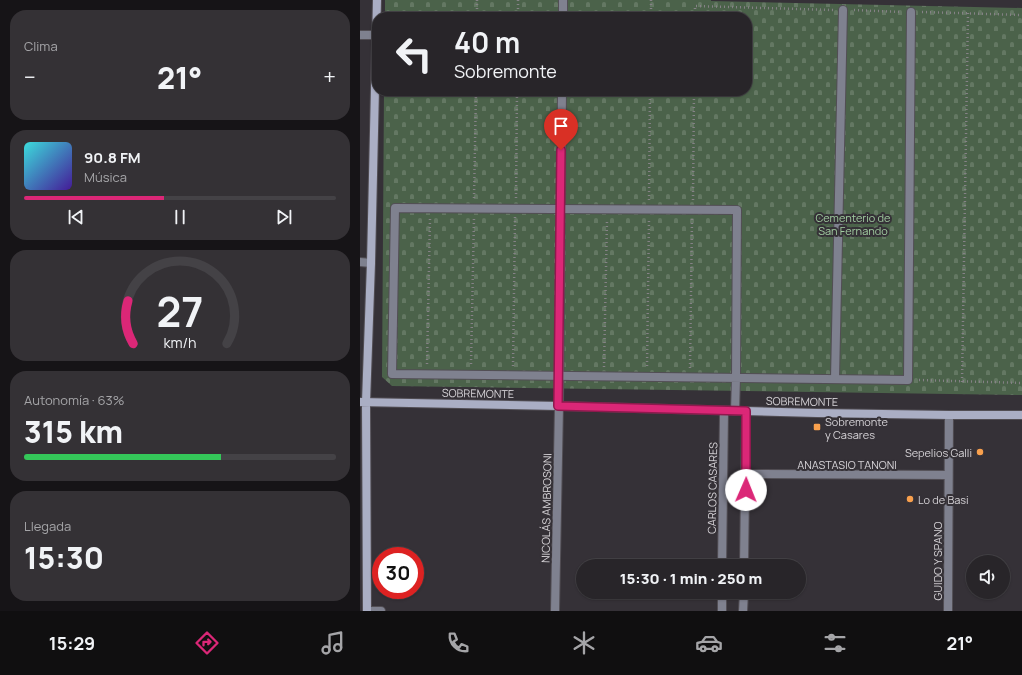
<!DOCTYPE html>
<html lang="es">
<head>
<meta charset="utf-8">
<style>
  body { margin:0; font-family:Manrope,sans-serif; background:#343135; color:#f1f3f6; height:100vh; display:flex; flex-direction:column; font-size:15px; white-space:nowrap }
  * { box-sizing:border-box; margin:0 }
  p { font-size:13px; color:#a5a5a8 }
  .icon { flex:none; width:22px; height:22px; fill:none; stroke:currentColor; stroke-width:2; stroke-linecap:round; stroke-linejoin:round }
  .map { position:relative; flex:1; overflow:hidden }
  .drawer { display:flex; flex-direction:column; gap:10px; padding:10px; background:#161417; width:360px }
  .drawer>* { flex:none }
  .hud { position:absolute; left:12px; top:12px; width:380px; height:84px; border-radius:16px; box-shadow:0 1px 3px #0004,0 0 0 1px #444246; background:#282529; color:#f1f3f6; overflow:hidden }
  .fabs { position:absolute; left:606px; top:555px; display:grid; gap:8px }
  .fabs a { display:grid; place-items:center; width:44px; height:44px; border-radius:50%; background:#282529; box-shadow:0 1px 3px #0004,0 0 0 1px #444246; font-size:20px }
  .speed { position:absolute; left:12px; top:547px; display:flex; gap:8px; font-size:20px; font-weight:700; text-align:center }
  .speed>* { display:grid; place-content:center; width:52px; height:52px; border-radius:50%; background:#282529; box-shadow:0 1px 3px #0004,0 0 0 1px #444246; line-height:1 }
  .speed .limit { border:6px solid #d22; background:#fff; color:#111 }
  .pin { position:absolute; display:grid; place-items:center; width:34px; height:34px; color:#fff; margin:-41px -17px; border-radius:50% 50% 50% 0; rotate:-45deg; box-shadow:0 0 4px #0007 }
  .pin .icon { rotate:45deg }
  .me { position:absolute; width:44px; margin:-22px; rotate:1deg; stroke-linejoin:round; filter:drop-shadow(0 0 3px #0008) }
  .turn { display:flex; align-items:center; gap:14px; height:84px; padding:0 16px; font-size:18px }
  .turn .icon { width:52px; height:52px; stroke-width:2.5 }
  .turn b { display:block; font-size:28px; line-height:34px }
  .big { font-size:30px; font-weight:800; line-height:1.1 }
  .drawer .widget { flex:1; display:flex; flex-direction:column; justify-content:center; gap:6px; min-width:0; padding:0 14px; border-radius:16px; background:#343135 }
  .drawer .dial { align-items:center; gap:0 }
  .dial svg { height:104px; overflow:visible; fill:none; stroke:#444246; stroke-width:7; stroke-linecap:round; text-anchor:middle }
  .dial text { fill:#f1f3f6; stroke:none }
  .song { display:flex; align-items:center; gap:12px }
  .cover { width:48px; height:48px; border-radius:6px; background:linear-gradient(135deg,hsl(180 70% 55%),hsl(260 70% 35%)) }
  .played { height:4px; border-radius:2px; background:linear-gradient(90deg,#db2777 45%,#444246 45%) }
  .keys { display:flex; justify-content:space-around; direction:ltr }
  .heat { display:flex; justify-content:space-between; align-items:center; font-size:22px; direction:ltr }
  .charge { height:6px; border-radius:3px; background:linear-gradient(90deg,#34c759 63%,#444246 0) }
  .trip { position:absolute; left:216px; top:559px; width:230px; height:40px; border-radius:20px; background:#282529; box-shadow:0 1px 3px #0004,0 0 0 1px #444246; font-weight:800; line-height:40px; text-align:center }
  .tabs { display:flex; height:64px; justify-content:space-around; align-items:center; background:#100f10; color:#a5a5a8 }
  .tabs .icon { width:28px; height:28px }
  .tabs .active { color:#db2777 }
  .tabs b { font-size:18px; color:#f1f3f6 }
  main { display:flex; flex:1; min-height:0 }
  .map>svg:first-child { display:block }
  .cemetery { fill:url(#cemetery-stones) }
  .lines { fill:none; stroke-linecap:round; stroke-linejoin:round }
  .lane-casing { stroke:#524e54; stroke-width:10 }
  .street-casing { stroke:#524e54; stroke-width:10 }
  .secondary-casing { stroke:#524e54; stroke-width:10 }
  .path { stroke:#868287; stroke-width:2.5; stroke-dasharray:1 3; stroke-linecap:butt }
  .lane { stroke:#7f818f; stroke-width:8 }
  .street { stroke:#7f818f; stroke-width:8 }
  .secondary { stroke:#aaaec4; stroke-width:8 }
  .route-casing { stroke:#8e194d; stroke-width:10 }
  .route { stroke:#db2777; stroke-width:7 }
  .poi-dot { fill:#f9a04d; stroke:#353137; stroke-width:1.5 }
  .labels { text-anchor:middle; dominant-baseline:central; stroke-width:4; stroke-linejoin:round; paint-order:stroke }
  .park-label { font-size:11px; fill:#a1cca0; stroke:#353137 }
  .street-label { font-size:11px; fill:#d5d2d6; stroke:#353137 }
  .poi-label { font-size:11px; fill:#d5d2d6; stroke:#353137; text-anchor:start }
</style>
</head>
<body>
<main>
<section class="drawer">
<div class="widget"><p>Clima</p>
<div class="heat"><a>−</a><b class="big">21°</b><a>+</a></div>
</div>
<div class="widget">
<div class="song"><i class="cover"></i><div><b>90.8 FM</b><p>Música</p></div></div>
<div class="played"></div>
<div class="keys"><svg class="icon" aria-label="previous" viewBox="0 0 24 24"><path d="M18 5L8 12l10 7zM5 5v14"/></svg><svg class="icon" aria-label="pause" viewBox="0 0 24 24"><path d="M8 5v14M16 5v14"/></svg><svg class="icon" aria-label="next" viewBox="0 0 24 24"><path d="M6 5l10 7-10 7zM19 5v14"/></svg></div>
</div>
<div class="widget dial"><svg viewBox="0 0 100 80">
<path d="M14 69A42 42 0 1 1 86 69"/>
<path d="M14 69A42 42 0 0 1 10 36" stroke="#db2777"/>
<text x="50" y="56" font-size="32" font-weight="700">27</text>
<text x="50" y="72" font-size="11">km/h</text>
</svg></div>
<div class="widget"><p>Autonomía · 63%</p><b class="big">315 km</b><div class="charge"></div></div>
<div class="widget"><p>Llegada</p><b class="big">15:30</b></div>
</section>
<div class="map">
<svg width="662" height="611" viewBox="0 0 662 611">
  <defs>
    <pattern id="cemetery-stones" width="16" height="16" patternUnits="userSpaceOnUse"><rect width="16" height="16" fill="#4b624a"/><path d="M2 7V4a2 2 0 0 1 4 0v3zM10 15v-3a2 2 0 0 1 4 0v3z" fill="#647863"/></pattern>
  </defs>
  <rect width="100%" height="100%" fill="#353137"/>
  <path class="cemetery" d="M 25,0 L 351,0 L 351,1 L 662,8 L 662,395 L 32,386 L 22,377 L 24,91 L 387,91 L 387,17 L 25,17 Z"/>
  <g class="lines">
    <g class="lane-casing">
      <path id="lane" d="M 203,17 L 203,0
        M 475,379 L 483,10
        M 199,406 L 202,91
        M 375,411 L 376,378 L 377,210 L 35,208 L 32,374 C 204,376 376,378 548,380 L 551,12"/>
    </g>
    <g class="street-casing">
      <path id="street" d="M 0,35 L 17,35
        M 0,262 L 11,263
        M 386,474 L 588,475
        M 362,566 L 364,411
        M 384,566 L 386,411
        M 7,611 L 21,611
        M 195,611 L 199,406
        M 362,611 L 362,592
        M 383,611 L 384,592
        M 588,611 L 589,415"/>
    </g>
    <g class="secondary-casing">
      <path id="secondary" d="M 0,402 L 199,406 L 457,413 L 589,415 L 662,415
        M 7,611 L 6,402 L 11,263 L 17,0"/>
    </g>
    <path class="path" d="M 494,10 L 541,12
      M 562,12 L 662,15
      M 117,17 L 117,0
      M 158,17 L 158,0
      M 291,17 L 291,0
      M 335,17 L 335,6 L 473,10
      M 114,198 L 116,91
      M 156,198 L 157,91
      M 289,200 L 290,91
      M 333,200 L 334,91
      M 67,364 L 70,219
      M 111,364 L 114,217
      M 153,366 L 155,217
      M 287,366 L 289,219
      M 244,367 L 247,220
      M 330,368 L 332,219
      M 559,380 L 662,383
      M 602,382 L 608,13"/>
    <use href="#lane" class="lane"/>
    <use href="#street" class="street"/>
    <use href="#secondary" class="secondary"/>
  </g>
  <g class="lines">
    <g class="route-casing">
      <path id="route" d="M 201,150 L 198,406 L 386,411 L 386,490"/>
    </g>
    <use href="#route" class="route"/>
  </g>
  <g class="poi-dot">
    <rect x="453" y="423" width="8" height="8" rx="2"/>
    <circle cx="620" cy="452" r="4"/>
    <circle cx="550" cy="499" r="4"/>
  </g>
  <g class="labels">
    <g class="park-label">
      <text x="493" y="217">Cementerio de<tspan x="493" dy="13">San Fernando</tspan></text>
    </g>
    <g class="street-label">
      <text transform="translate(118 393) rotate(1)">SOBREMONTE</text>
      <text transform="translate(442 401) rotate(1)">SOBREMONTE</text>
      <text x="487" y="464">ANASTASIO TANONI</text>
      <text transform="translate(352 488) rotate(-89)">CARLOS CASARES</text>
      <text transform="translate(186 508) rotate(-89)">NICOLÁS AMBROSONI</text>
      <text transform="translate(577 561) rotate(-90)">GUIDO Y SPANO</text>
    </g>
    <g class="poi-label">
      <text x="465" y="421">Sobremonte<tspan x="465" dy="13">y Casares</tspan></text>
      <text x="612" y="452" text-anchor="end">Sepelios Galli</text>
      <text x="558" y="499">Lo de Basi</text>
    </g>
  </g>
</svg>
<div class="fabs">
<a><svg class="icon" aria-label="sound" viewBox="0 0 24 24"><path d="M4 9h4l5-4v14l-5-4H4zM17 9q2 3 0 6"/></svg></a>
</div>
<div class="speed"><div class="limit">30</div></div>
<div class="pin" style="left:201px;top:150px;background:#d93025"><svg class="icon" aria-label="arrive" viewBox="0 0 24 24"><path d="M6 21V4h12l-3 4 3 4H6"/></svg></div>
<svg class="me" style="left:386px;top:490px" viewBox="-20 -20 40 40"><circle r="19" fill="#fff"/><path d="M0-13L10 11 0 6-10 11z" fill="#db2777"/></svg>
<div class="trip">15:30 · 1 min · 250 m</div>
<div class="hud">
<div class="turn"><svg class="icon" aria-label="left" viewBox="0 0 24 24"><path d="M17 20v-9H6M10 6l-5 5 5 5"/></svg><div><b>40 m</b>Sobremonte</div></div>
</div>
</div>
</main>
<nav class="tabs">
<b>15:29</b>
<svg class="icon active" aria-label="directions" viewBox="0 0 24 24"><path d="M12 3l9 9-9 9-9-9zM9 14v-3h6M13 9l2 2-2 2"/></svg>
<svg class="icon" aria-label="music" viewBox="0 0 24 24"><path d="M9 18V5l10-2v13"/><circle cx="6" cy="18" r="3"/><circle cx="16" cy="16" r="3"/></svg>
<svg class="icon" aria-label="phone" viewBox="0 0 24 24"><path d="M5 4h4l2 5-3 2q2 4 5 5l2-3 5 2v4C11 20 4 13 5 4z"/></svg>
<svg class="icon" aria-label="climate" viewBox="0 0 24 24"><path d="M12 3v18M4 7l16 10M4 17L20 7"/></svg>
<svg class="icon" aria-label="car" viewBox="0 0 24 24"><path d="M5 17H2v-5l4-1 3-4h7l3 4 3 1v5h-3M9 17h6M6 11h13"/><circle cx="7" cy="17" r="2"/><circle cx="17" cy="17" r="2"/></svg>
<svg class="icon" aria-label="filters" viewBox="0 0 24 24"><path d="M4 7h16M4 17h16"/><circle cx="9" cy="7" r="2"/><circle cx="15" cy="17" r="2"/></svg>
<b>21°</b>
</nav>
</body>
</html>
